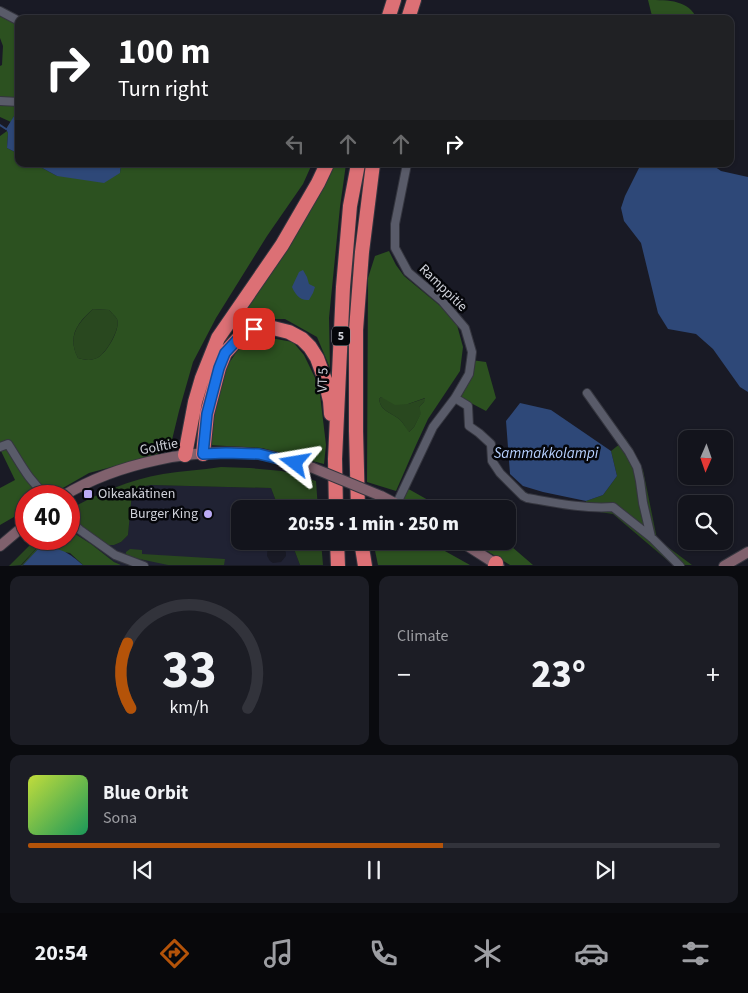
<!DOCTYPE html>
<html lang="en">
<head>
<meta charset="utf-8">
<style>
  body { margin:0; font-family:"Source Sans 3",sans-serif; background:#1c1d25; color:#f1f3f6; height:100vh; display:flex; flex-direction:column; font-size:19px; white-space:nowrap }
  * { box-sizing:border-box; margin:0 }
  p { font-size:16px; color:#9d9ea3 }
  .icon { flex:none; width:28px; height:28px; fill:none; stroke:currentColor; stroke-width:2; stroke-linecap:round; stroke-linejoin:round }
  .map { position:relative; height:566px; overflow:hidden }
  .drawer { display:flex; flex-direction:column; gap:10px; padding:10px; background:#0a0b0f; flex:1 }
  .drawer>* { flex:none }
  .top-card { position:absolute; left:15px; top:15px; width:719px; height:152px; border-radius:10px; box-shadow:0 1px 4px #0004,0 0 0 1px #32333b; background:#202124; color:#fff; overflow:hidden }
  .needle { width:32px; rotate:182deg }
  .buttons { position:absolute; left:678px; top:430px; display:grid; gap:10px }
  .buttons a { display:grid; place-items:center; width:55px; height:55px; border-radius:10px; background:#13141c; box-shadow:0 1px 4px #0004,0 0 0 1px #32333b; font-size:25px }
  .speed { position:absolute; left:15px; top:485px; display:flex; gap:10px; font-size:25px; font-weight:700; text-align:center }
  .speed>* { display:grid; place-content:center; width:65px; height:65px; border-radius:50%; background:#13141c; box-shadow:0 1px 4px #0004,0 0 0 1px #32333b; line-height:1 }
  .speed .limit { border:8px solid #d22; background:#fff; color:#111 }
  .pin { position:absolute; display:grid; place-items:center; width:42px; height:42px; color:#fff; margin:-21px; border-radius:10px; box-shadow:0 2px 8px #0006 }
  .me { position:absolute; width:55px; margin:-28px; rotate:284deg; stroke-linejoin:round; filter:drop-shadow(0 0 4px #0008) }
  .turn { display:flex; align-items:center; gap:18px; height:105px; padding:0 20px; font-size:22px }
  .turn .icon { width:65px; height:65px; stroke-width:2.5 }
  .turn b { display:block; font-size:35px; line-height:42px }
  .lanes { display:flex; align-items:center; height:48px; padding:0 20px; background:#0003; justify-content:center; gap:25px; direction:ltr }
  .lanes .off { opacity:.35 }
  .big { font-size:38px; font-weight:800; line-height:1.1 }
  .drawer .widget { flex:1; display:flex; flex-direction:column; justify-content:center; gap:8px; min-width:0; padding:0 18px; border-radius:10px; background:#1c1d25 }
  .drawer .dial { align-items:center; gap:0 }
  .dial svg { height:130px; overflow:visible; fill:none; stroke:#32333b; stroke-width:7; stroke-linecap:round; text-anchor:middle }
  .dial text { fill:#f1f3f6; stroke:none }
  .song { display:flex; align-items:center; gap:15px }
  .cover { width:60px; height:60px; border-radius:8px; background:linear-gradient(135deg,hsl(70 70% 55%),hsl(150 70% 35%)) }
  .played { height:5px; border-radius:2px; background:linear-gradient(90deg,#b45309 60%,#32333b 60%) }
  .keys { display:flex; justify-content:space-around; direction:ltr }
  .heat { display:flex; justify-content:space-between; align-items:center; font-size:28px; direction:ltr }
  .drawer .tiles { flex:1; display:grid; gap:10px; grid-template-columns:1fr 1fr }
  .widget:last-child { grid-column:span 2 }
  .trip { position:absolute; left:231px; top:500px; width:285px; height:50px; border-radius:10px; background:#13141c; box-shadow:0 1px 4px #0004,0 0 0 1px #32333b; font-weight:800; line-height:50px; text-align:center }
  .menu { display:flex; height:80px; justify-content:space-around; align-items:center; background:#08080b; color:#9d9ea3 }
  .menu .icon { width:35px; height:35px }
  .menu .current { color:#b45309 }
  .menu b { font-size:22px; color:#f1f3f6 }
  .map>svg:first-child { display:block }
  .built { fill:#202233 }
  .green { fill:#29481f }
  .forest { fill:#2c5120; fill-rule:evenodd }
  .water { fill:#2e4878 }
  .lines { fill:none; stroke-linecap:round; stroke-linejoin:round }
  .stream { stroke:#2e4878; stroke-width:2 }
  .street-casing { stroke:#35363f; stroke-width:10 }
  .secondary-casing { stroke:#35363f; stroke-width:12 }
  .highway-casing { stroke:#35363f; stroke-width:16 }
  .street { stroke:#595b69; stroke-width:8 }
  .secondary { stroke:#80616d; stroke-width:10 }
  .highway { stroke:#dc7075; stroke-width:14 }
  .secondary-bridge-casing { stroke:#35363f; stroke-width:12; stroke-linecap:butt }
  .secondary-bridge { stroke:#80616d; stroke-width:10 }
  .route-casing { stroke:#114b97; stroke-width:12 }
  .route { stroke:#1a73e8; stroke-width:9 }
  .poi-dot { fill:#bbaaf6; stroke:#05060a; stroke-width:2 }
  .labels { text-anchor:middle; dominant-baseline:central; stroke-width:5; stroke-linejoin:round; paint-order:stroke }
  .shield { fill:#05060a; stroke:#92949b; stroke-width:1 }
  .shield-label { font-size:12px; font-weight:bold; fill:#cfd1d9 }
  .street-label { font-size:14px; fill:#cfd1d9; stroke:#05060a }
  .poi-label { font-size:14px; fill:#cfd1d9; stroke:#05060a; text-anchor:start }
  .water-label { font-size:15px; font-style:italic; fill:#b6d0fe; stroke:#05060a }
</style>
</head>
<body>
<div class="map">
<svg width="748" height="566" viewBox="0 0 748 566">
  <rect width="100%" height="100%" fill="#191a25"/>
  <path class="built" d="M 151,485 L 271,488 L 279,509 L 240,509 L 240,541 L 268,541 L 267,556 L 270,561 L 273,563 L 281,562 L 286,556 L 286,553 L 282,541 L 291,541 L 300,565 L 121,565 L 114,562 L 91,544 L 69,530 L 69,515 L 71,519 L 107,545 L 114,545 L 121,542 L 128,535 L 132,493 L 139,487 Z"/>
  <path class="green" d="M 93,309 L 109,310 C 111,312 115,316 117,319 C 121,328 106,354 97,358 C 91,361 84,360 78,358 C 67,337 77,324 93,309 Z
    M 381,397 L 408,404 L 426,398 L 424,402 L 419,407 L 422,412 L 414,427 L 408,433 C 406,428 403,422 399,419 C 391,412 381,412 379,399 Z
    M 626,439 L 643,470 L 657,539 L 692,565 L 673,565 L 613,514 L 586,510 L 586,501 L 603,495 L 617,476 L 611,451 Z
    M 221,467 L 250,468 L 282,471 L 316,481 L 318,509 L 279,509 L 271,488 L 151,485 L 139,487 L 132,493 L 128,535 L 121,542 L 114,545 L 107,545 L 71,519 L 69,515 L 69,510 C 98,493 129,480 163,474 C 182,471 201,470 221,467 Z
    M 36,539 L 45,539 L 21,565 L 9,566 Z
    M 291,541 L 321,541 L 323,565 L 300,565 Z
    M 130,549 L 142,550 L 142,554 L 225,559 L 224,565 L 168,565 L 130,557 L 126,555 L 126,552 Z"/>
  <path class="forest" d="M 648,0 C 669,0 689,0 697,19 L 652,19 L 652,16 Z
    M 0,11 L 19,21 L 19,117 L 14,116 L 11,122 L 0,117 L 0,66 L 2,65 L 3,46 L 0,38 Z
    M 7,131 L 8,133 L 7,148 L 19,154 L 19,164 L 35,164 L 57,176 L 120,173 L 121,164 L 312,164 L 303,184 L 267,236 L 216,318 L 193,362 L 179,411 L 171,444 L 156,455 L 89,473 L 49,496 L 26,496 L 26,510 L 0,525 L 0,488 L 15,480 L 0,449 L 0,136 ZM 93,309 L 109,310 C 111,312 115,316 117,319 C 121,329 106,354 97,358 C 90,361 84,360 78,358 C 67,337 77,323 93,309 Z
    M 334,164 L 346,164 L 340,207 L 329,318 L 330,368 L 317,337 L 285,319 L 251,319 L 229,332 L 244,312 Z
    M 389,251 L 396,265 L 404,276 L 444,309 L 457,325 L 463,347 L 460,371 L 428,419 L 416,445 L 396,491 L 367,482 L 368,278 L 375,256 ZM 381,397 L 395,405 L 408,404 L 425,398 L 424,402 L 419,407 L 421,413 L 414,427 L 409,432 C 406,428 403,422 399,419 C 391,412 381,412 379,399 Z
    M 276,339 L 293,342 L 304,355 L 319,386 L 326,445 L 324,464 L 262,448 L 209,445 L 222,375 L 229,363 L 240,347 L 260,340 Z
    M 471,360 L 486,362 L 496,398 L 486,411 L 469,402 L 455,398 Z
    M 405,487 L 444,509 L 417,509 L 399,498 Z
    M 69,530 L 91,544 L 114,562 L 121,565 L 83,565 L 70,553 L 39,548 L 23,565 L 21,566 L 45,539 L 69,539 Z
    M 373,541 L 427,541 L 470,565 L 378,565 Z
    M 471,541 L 505,541 L 533,565 L 510,565 Z"/>
  <path class="water" d="M 14,116 L 19,117 L 19,154 L 7,148 L 8,133 L 6,129 Z
    M 35,164 L 121,164 L 120,173 L 104,183 L 57,176 Z
    M 641,164 L 711,164 L 721,171 L 748,177 L 748,392 L 740,387 L 713,349 L 696,334 L 668,329 L 658,313 L 641,243 L 624,221 L 621,208 L 625,196 Z
    M 303,270 L 307,277 L 309,284 L 315,287 L 313,293 L 309,300 C 300,301 295,294 292,287 L 299,272 Z
    M 520,403 L 551,410 L 611,451 L 617,476 L 603,495 L 586,501 L 543,492 L 523,486 L 510,474 L 506,421 Z
    M 39,548 C 61,547 68,552 83,565 L 23,565 Z"/>
  <g class="lines">
    <path class="stream" d="M 0,125 L 6,129"/>
    <g class="street-casing">
      <path id="street" d="M 0,11 L 19,21
        M 0,101 L 19,102
        M 587,393 L 629,452 L 637,467 L 640,481 L 643,503 L 651,537
        M 455,398 L 468,406 L 469,426 L 479,433 L 491,444 L 492,461 L 500,473 L 523,496 L 527,498 C 556,503 584,509 613,507 L 651,537 L 680,566
        M 0,447 L 8,444 C 21,464 28,480 47,496
        M 397,503 L 433,427 L 455,398 L 469,374 L 471,360 L 472,352 L 465,328 L 442,301 L 408,272 L 395,248 L 395,224 L 407,164
        M 69,520 L 80,530 L 115,555 L 144,566"/>
    </g>
    <g class="secondary-casing">
      <path id="secondary" d="M 63,496 C 117,463 195,447 258,454 C 276,456 295,463 313,468
        M 381,496 L 406,509
        M 460,541 L 499,566
        M 0,546 L 26,524
        M 724,566 L 748,552"/>
    </g>
    <g class="highway-casing">
      <path id="highway" d="M 388,19 L 394,0
        M 408,19 L 414,0
        M 203,454 L 207,414 L 219,368 L 225,353 L 237,340 L 254,329 L 273,328 L 289,332 L 302,339 L 310,347 L 317,358 L 325,380 L 330,401 L 331,414
        M 185,455 L 195,402 L 202,378 L 218,338 L 282,245 L 318,183 L 327,164
        M 336,509 L 335,459 L 343,287 L 350,206 L 358,164
        M 358,509 L 356,431 L 356,330 L 362,252 L 373,164
        M 337,541 L 338,566
        M 361,541 L 365,566
        M 495,566 L 496,563"/>
    </g>
    <use href="#street" class="street"/>
    <use href="#secondary" class="secondary"/>
    <use href="#highway" class="highway"/>
    <g class="secondary-bridge-casing">
      <path id="secondary-bridge" d="M 313,468 L 381,496"/>
    </g>
    <use href="#secondary-bridge" class="secondary-bridge"/>
  </g>
  <g class="lines">
    <g class="route-casing">
      <path id="route" d="M 254,329 L 237,340 L 225,353 L 219,368 L 207,414 L 203,454 L 226,453 L 259,454 L 295,463"/>
    </g>
    <use href="#route" class="route"/>
  </g>
  <g class="poi-dot">
    <rect x="83" y="489" width="10" height="10" rx="2.5"/>
    <circle cx="208" cy="514" r="5"/>
  </g>
  <g class="labels">
    <rect class="shield" x="332" y="326.5" width="18" height="19" rx="4"/>
    <g class="shield-label">
      <text x="341" y="336">5</text>
    </g>
    <g class="street-label">
      <text transform="translate(443 288) rotate(44)">Ramppitie</text>
      <text transform="translate(323 380) rotate(-88)">VT 5</text>
      <text transform="translate(159 447) rotate(-11)">Golftie</text>
    </g>
    <g class="poi-label">
      <text x="98" y="494">Oikeakätinen</text>
      <text x="198" y="514" text-anchor="end">Burger King</text>
    </g>
    <g class="water-label">
      <text x="546" y="453">Sammakkolampi</text>
    </g>
  </g>
</svg>
<div class="buttons">
<a><svg class="needle" viewBox="-14 -14 28 28"><path d="M0-13l5 13h-10z" fill="#e53935"/><path d="M0 13l5-13h-10z" fill="#9d9ea3"/></svg></a>
<a><svg class="icon" aria-label="search" viewBox="0 0 24 24"><circle cx="10" cy="10" r="6"/><path d="M15 15l6 6"/></svg></a>
</div>
<div class="speed"><div class="limit">40</div></div>
<div class="pin" style="left:254px;top:329px;background:#d93025"><svg class="icon" aria-label="arrive" viewBox="0 0 24 24"><path d="M6 21V4h12l-3 4 3 4H6"/></svg></div>
<svg class="me" style="left:295px;top:463px" viewBox="-20 -20 40 40"><path d="M0-17L14 15 0 8-14 15z" fill="#1a73e8" stroke="#fff" stroke-width="4"/></svg>
<div class="trip">20:55 · 1 min · 250 m</div>
<div class="top-card">
<div class="turn"><svg class="icon" aria-label="right" viewBox="0 0 24 24"><path d="M7 20v-9h11M14 6l5 5-5 5"/></svg><div><b>100 m</b>Turn right</div></div>
<div class="lanes"><svg class="icon off" aria-label="left" viewBox="0 0 24 24"><path d="M17 20v-9H6M10 6l-5 5 5 5"/></svg><svg class="icon off" aria-label="ahead" viewBox="0 0 24 24"><path d="M12 20V5M6 11l6-6 6 6"/></svg><svg class="icon off" aria-label="ahead" viewBox="0 0 24 24"><path d="M12 20V5M6 11l6-6 6 6"/></svg><svg class="icon" aria-label="right" viewBox="0 0 24 24"><path d="M7 20v-9h11M14 6l5 5-5 5"/></svg></div>
</div>
</div>
<section class="drawer">
<div class="tiles">
<div class="widget dial"><svg viewBox="0 0 100 80">
<path d="M14 69A42 42 0 1 1 86 69"/>
<path d="M14 69A42 42 0 0 1 12 29" stroke="#b45309"/>
<text x="50" y="56" font-size="32" font-weight="700">33</text>
<text x="50" y="72" font-size="11">km/h</text>
</svg></div>
<div class="widget"><p>Climate</p>
<div class="heat"><a>−</a><b class="big">23°</b><a>+</a></div>
</div>
<div class="widget">
<div class="song"><i class="cover"></i><div><b>Blue Orbit</b><p>Sona</p></div></div>
<div class="played"></div>
<div class="keys"><svg class="icon" aria-label="previous" viewBox="0 0 24 24"><path d="M18 5L8 12l10 7zM5 5v14"/></svg><svg class="icon" aria-label="pause" viewBox="0 0 24 24"><path d="M8 5v14M16 5v14"/></svg><svg class="icon" aria-label="next" viewBox="0 0 24 24"><path d="M6 5l10 7-10 7zM19 5v14"/></svg></div>
</div>
</div>
</section>
<nav class="menu">
<b>20:54</b>
<svg class="icon current" aria-label="directions" viewBox="0 0 24 24"><path d="M12 3l9 9-9 9-9-9zM9 14v-3h6M13 9l2 2-2 2"/></svg>
<svg class="icon" aria-label="music" viewBox="0 0 24 24"><path d="M9 18V5l10-2v13"/><circle cx="6" cy="18" r="3"/><circle cx="16" cy="16" r="3"/></svg>
<svg class="icon" aria-label="phone" viewBox="0 0 24 24"><path d="M5 4h4l2 5-3 2q2 4 5 5l2-3 5 2v4C11 20 4 13 5 4z"/></svg>
<svg class="icon" aria-label="climate" viewBox="0 0 24 24"><path d="M12 3v18M4 7l16 10M4 17L20 7"/></svg>
<svg class="icon" aria-label="car" viewBox="0 0 24 24"><path d="M5 17H2v-5l4-1 3-4h7l3 4 3 1v5h-3M9 17h6M6 11h13"/><circle cx="7" cy="17" r="2"/><circle cx="17" cy="17" r="2"/></svg>
<svg class="icon" aria-label="filters" viewBox="0 0 24 24"><path d="M4 7h16M4 17h16"/><circle cx="9" cy="7" r="2"/><circle cx="15" cy="17" r="2"/></svg>
</nav>
</body>
</html>
